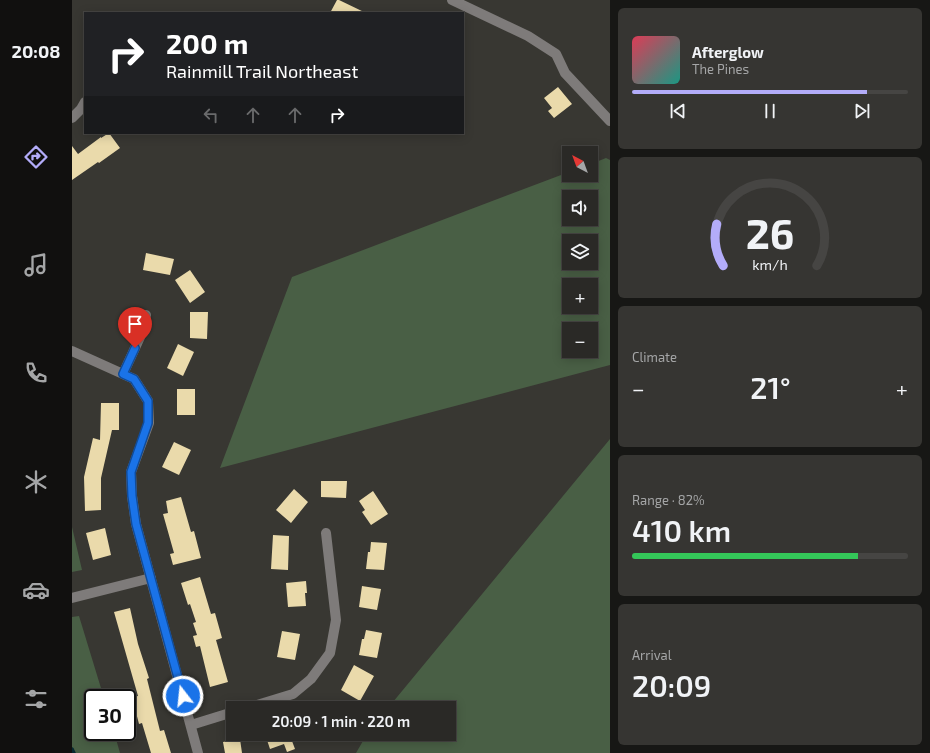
<!DOCTYPE html>
<html lang="en">
<head>
<meta charset="utf-8">
<style>
  body { margin:0; font-family:"Exo 2",sans-serif; background:#363532; color:#f1f3f6; height:100vh; display:flex; flex-direction:column; font-size:15px; white-space:nowrap }
  * { box-sizing:border-box; margin:0 }
  p { font-size:13px; color:#a5a6a7 }
  .icon { flex:none; width:22px; height:22px; fill:none; stroke:currentColor; stroke-width:2; stroke-linecap:round; stroke-linejoin:round }
  .map { position:relative; flex:1; overflow:hidden }
  .side { display:flex; flex-direction:column; gap:8px; padding:8px; background:#171715; width:320px }
  .side>* { flex:none }
  .hud { position:absolute; left:12px; top:12px; width:380px; height:122px; border-radius:0px; box-shadow:0 2px 10px #0003,0 0 0 1px #464543; background:#202124; color:#fff; overflow:hidden }
  .needle { width:26px; rotate:319deg }
  .fabs { position:absolute; left:490px; top:146px; display:grid; gap:8px }
  .fabs a { display:grid; place-items:center; width:36px; height:36px; border-radius:0px; background:#2a2926; box-shadow:0 2px 10px #0003,0 0 0 1px #464543; font-size:20px }
  .speed { position:absolute; left:12px; top:689px; display:flex; gap:8px; font-size:20px; font-weight:700; text-align:center }
  .speed>* { display:grid; place-content:center; width:52px; height:52px; border-radius:50%; background:#2a2926; box-shadow:0 2px 10px #0003,0 0 0 1px #464543; line-height:1 }
  .speed .limit { border:2px solid #111; border-radius:6px; background:#fff; color:#111 }
  .pin { position:absolute; display:grid; place-items:center; width:34px; height:34px; color:#fff; margin:-41px -17px; border-radius:50% 50% 50% 0; rotate:-45deg; box-shadow:0 0 4px #0007 }
  .pin .icon { rotate:45deg }
  .me { position:absolute; width:44px; margin:-22px; rotate:344deg; stroke-linejoin:round; filter:drop-shadow(0 0 3px #0008) }
  .turn { display:flex; align-items:center; gap:14px; height:84px; padding:0 16px; font-size:18px }
  .turn .icon { width:52px; height:52px; stroke-width:2.5 }
  .turn b { display:block; font-size:28px; line-height:34px }
  .lanes { display:flex; align-items:center; height:38px; padding:0 16px; background:#0003; justify-content:center; gap:20px; direction:ltr }
  .lanes .off { opacity:.35 }
  .big { font-size:30px; font-weight:600; line-height:1.1 }
  .side .card { flex:1; display:flex; flex-direction:column; justify-content:center; gap:6px; min-width:0; padding:0 14px; border-radius:6px; background:#363532 }
  .side .dial { align-items:center; gap:0 }
  .dial svg { height:104px; overflow:visible; fill:none; stroke:#464543; stroke-width:7; stroke-linecap:round; text-anchor:middle }
  .dial text { fill:#f1f3f6; stroke:none }
  .song { display:flex; align-items:center; gap:12px }
  .cover { width:48px; height:48px; border-radius:6px; background:linear-gradient(135deg,hsl(350 70% 55%),hsl(170 70% 35%)) }
  .played { height:4px; border-radius:2px; background:linear-gradient(90deg,#b3acf9 85%,#464543 85%) }
  .keys { display:flex; justify-content:space-around; direction:ltr }
  .heat { display:flex; justify-content:space-between; align-items:center; font-size:22px; direction:ltr }
  .charge { height:6px; border-radius:3px; background:linear-gradient(90deg,#34c759 82%,#464543 0) }
  .trip { position:absolute; left:154px; top:701px; width:230px; height:40px; border-radius:0px; background:#2a2926; box-shadow:0 2px 10px #0003,0 0 0 1px #464543; font-weight:600; line-height:40px; text-align:center }
  main { display:flex; flex:1; min-height:0 }
  .dock { display:flex; flex-direction:column; width:72px; justify-content:space-around; align-items:center; background:#11100f; color:#a5a6a7 }
  .dock .icon { width:28px; height:28px }
  .dock .active { color:#b3acf9 }
  .dock b { font-size:18px; color:#f1f3f6 }
  .map>svg:first-child { display:block }
  .green { fill:#495f45; fill-rule:evenodd }
  .lines { fill:none; stroke-linecap:round; stroke-linejoin:round }
  .stream { stroke:#07282f; stroke-width:3.5 }
  .building { fill:#eadaab }
  .minor { stroke:#7e7b7a; stroke-width:10 }
  .route-casing { stroke:#114b97; stroke-width:10 }
  .route { stroke:#1a73e8; stroke-width:7 }
</style>
</head>
<body>
<main>
<nav class="dock">
<b>20:08</b>
<svg class="icon active" aria-label="directions" viewBox="0 0 24 24"><path d="M12 3l9 9-9 9-9-9zM9 14v-3h6M13 9l2 2-2 2"/></svg>
<svg class="icon" aria-label="music" viewBox="0 0 24 24"><path d="M9 18V5l10-2v13"/><circle cx="6" cy="18" r="3"/><circle cx="16" cy="16" r="3"/></svg>
<svg class="icon" aria-label="phone" viewBox="0 0 24 24"><path d="M5 4h4l2 5-3 2q2 4 5 5l2-3 5 2v4C11 20 4 13 5 4z"/></svg>
<svg class="icon" aria-label="climate" viewBox="0 0 24 24"><path d="M12 3v18M4 7l16 10M4 17L20 7"/></svg>
<svg class="icon" aria-label="car" viewBox="0 0 24 24"><path d="M5 17H2v-5l4-1 3-4h7l3 4 3 1v5h-3M9 17h6M6 11h13"/><circle cx="7" cy="17" r="2"/><circle cx="17" cy="17" r="2"/></svg>
<svg class="icon" aria-label="filters" viewBox="0 0 24 24"><path d="M4 7h16M4 17h16"/><circle cx="9" cy="7" r="2"/><circle cx="15" cy="17" r="2"/></svg>
</nav>
<div class="map">
<svg width="538" height="753" viewBox="0 0 538 753">
  <rect width="100%" height="100%" fill="#383732"/>
  <path class="green" d="M 534,158 L 538,160 L 538,365 L 148,468 L 220,277 L 497,172 L 497,175 L 519,175 L 519,164 ZM 497,197 L 519,197 L 519,219 L 497,219 ZM 497,241 L 519,241 L 519,263 L 497,263 ZM 497,285 L 519,285 L 519,307 L 497,307 ZM 497,329 L 519,329 L 519,351 L 497,351 Z
    M 538,439 L 538,753 L 284,753 L 295,734 L 377,734 L 377,708 L 316,708 Z
    M 0,527 L 10,570 L 0,572 Z
    M 7,616 L 32,698 L 21,698 L 21,732 L 42,732 L 48,753 L 0,753 L 0,617 Z"/>
  <g class="lines">
    <path class="stream" d="M 0,749 L 2,753"/>
  </g>
  <path class="building" d="M 265,0 L 267,0 L 294,13 L 258,13 Z
    M 486,87 L 500,104 L 482,118 L 476,111 L 480,108 L 472,98 Z
    M 37,133 L 48,148 L 27,163 L 26,162 L 0,180 L 0,146 L 6,154 L 29,137 L 29,138 Z
    M 74,253 L 102,259 L 98,275 L 71,270 Z
    M 118,270 L 133,292 L 118,303 L 103,280 Z
    M 118,312 L 136,312 L 135,339 L 118,338 Z
    M 106,344 L 122,352 L 111,376 L 95,368 Z
    M 105,389 L 123,389 L 123,415 L 105,415 Z
    M 29,403 L 47,403 L 47,430 L 40,430 L 29,478 L 29,510 L 13,511 L 12,477 L 21,438 L 28,440 Z
    M 102,442 L 119,450 L 107,475 L 90,467 Z
    M 249,481 L 275,481 L 274,498 L 249,497 Z
    M 222,489 L 236,502 L 219,523 L 204,510 Z
    M 301,491 L 316,514 L 299,525 L 290,512 L 293,510 L 287,501 Z
    M 109,497 L 119,532 L 122,531 L 129,558 L 101,565 L 98,554 L 102,553 L 91,514 L 96,513 L 94,501 Z
    M 33,528 L 39,555 L 21,560 L 14,533 Z
    M 201,535 L 217,536 L 216,570 L 199,569 Z
    M 299,542 L 315,543 L 312,570 L 294,569 L 296,552 L 298,552 Z
    M 128,577 L 139,614 L 143,613 L 150,638 L 144,640 L 156,682 L 138,687 L 128,646 L 124,647 L 121,636 L 125,635 L 121,623 L 124,622 L 118,604 L 116,605 L 109,583 Z
    M 234,581 L 235,593 L 233,593 L 234,606 L 216,607 L 214,583 Z
    M 290,586 L 309,589 L 305,610 L 287,607 Z
    M 58,608 L 66,644 L 77,678 L 75,679 L 88,731 L 92,730 L 99,753 L 79,753 L 70,723 L 67,724 L 60,697 L 66,696 L 42,612 Z
    M 294,630 L 310,633 L 305,658 L 287,655 L 290,639 L 292,639 Z
    M 210,631 L 228,634 L 223,660 L 205,657 Z
    M 282,665 L 302,676 L 288,701 L 269,690 Z
    M 193,734 L 236,734 L 236,735 L 220,741 L 223,749 L 215,752 L 212,744 L 198,749 Z
    M 168,739 L 170,753 L 153,753 L 151,742 Z"/>
  <g class="lines">
    <path class="minor" d="M 380,0 L 456,36 L 484,54 L 493,73 L 538,121
      M 0,118 L 9,109 L 13,102
      M 0,351 L 62,379 L 76,401 L 77,423 L 59,472 L 60,496 L 64,524 L 126,753
      M 51,374 L 69,335 L 74,315
      M 0,598 L 79,578
      M 175,708 L 221,694 L 239,679 L 258,653 L 264,620 L 254,533
      M 119,725 L 161,712"/>
  </g>
  <g class="lines">
    <g class="route-casing">
      <path id="route" d="M 63,348 L 51,374 L 62,379 L 76,401 L 76,423 L 59,472 L 60,496 L 64,524 L 111,696"/>
    </g>
    <use href="#route" class="route"/>
  </g>
</svg>
<div class="fabs">
<a><svg class="needle" viewBox="-14 -14 28 28"><path d="M0-13l5 13h-10z" fill="#e53935"/><path d="M0 13l5-13h-10z" fill="#a5a6a7"/></svg></a>
<a><svg class="icon" aria-label="sound" viewBox="0 0 24 24"><path d="M4 9h4l5-4v14l-5-4H4zM17 9q2 3 0 6"/></svg></a>
<a><svg class="icon" aria-label="layers" viewBox="0 0 24 24"><path d="M12 4l9 5-9 5-9-5zM3 14l9 5 9-5"/></svg></a>
<a>+</a>
<a>−</a>
</div>
<div class="speed"><div class="limit">30</div></div>
<div class="pin" style="left:63px;top:348px;background:#d93025"><svg class="icon" aria-label="arrive" viewBox="0 0 24 24"><path d="M6 21V4h12l-3 4 3 4H6"/></svg></div>
<svg class="me" style="left:111px;top:696px" viewBox="-20 -20 40 40"><circle r="17" fill="#1a73e8" stroke="#fff" stroke-width="3"/><path d="M0-11L8 9 0 5-8 9z" fill="#fff"/></svg>
<div class="trip">20:09 · 1 min · 220 m</div>
<div class="hud">
<div class="turn"><svg class="icon" aria-label="right" viewBox="0 0 24 24"><path d="M7 20v-9h11M14 6l5 5-5 5"/></svg><div><b>200 m</b>Rainmill Trail Northeast</div></div>
<div class="lanes"><svg class="icon off" aria-label="left" viewBox="0 0 24 24"><path d="M17 20v-9H6M10 6l-5 5 5 5"/></svg><svg class="icon off" aria-label="ahead" viewBox="0 0 24 24"><path d="M12 20V5M6 11l6-6 6 6"/></svg><svg class="icon off" aria-label="ahead" viewBox="0 0 24 24"><path d="M12 20V5M6 11l6-6 6 6"/></svg><svg class="icon" aria-label="right" viewBox="0 0 24 24"><path d="M7 20v-9h11M14 6l5 5-5 5"/></svg></div>
</div>
</div>
<section class="side">
<div class="card">
<div class="song"><i class="cover"></i><div><b>Afterglow</b><p>The Pines</p></div></div>
<div class="played"></div>
<div class="keys"><svg class="icon" aria-label="previous" viewBox="0 0 24 24"><path d="M18 5L8 12l10 7zM5 5v14"/></svg><svg class="icon" aria-label="pause" viewBox="0 0 24 24"><path d="M8 5v14M16 5v14"/></svg><svg class="icon" aria-label="next" viewBox="0 0 24 24"><path d="M6 5l10 7-10 7zM19 5v14"/></svg></div>
</div>
<div class="card dial"><svg viewBox="0 0 100 80">
<path d="M14 69A42 42 0 1 1 86 69"/>
<path d="M14 69A42 42 0 0 1 9 37" stroke="#b3acf9"/>
<text x="50" y="56" font-size="32" font-weight="700">26</text>
<text x="50" y="72" font-size="11">km/h</text>
</svg></div>
<div class="card"><p>Climate</p>
<div class="heat"><a>−</a><b class="big">21°</b><a>+</a></div>
</div>
<div class="card"><p>Range · 82%</p><b class="big">410 km</b><div class="charge"></div></div>
<div class="card"><p>Arrival</p><b class="big">20:09</b></div>
</section>
</main>
</body>
</html>
